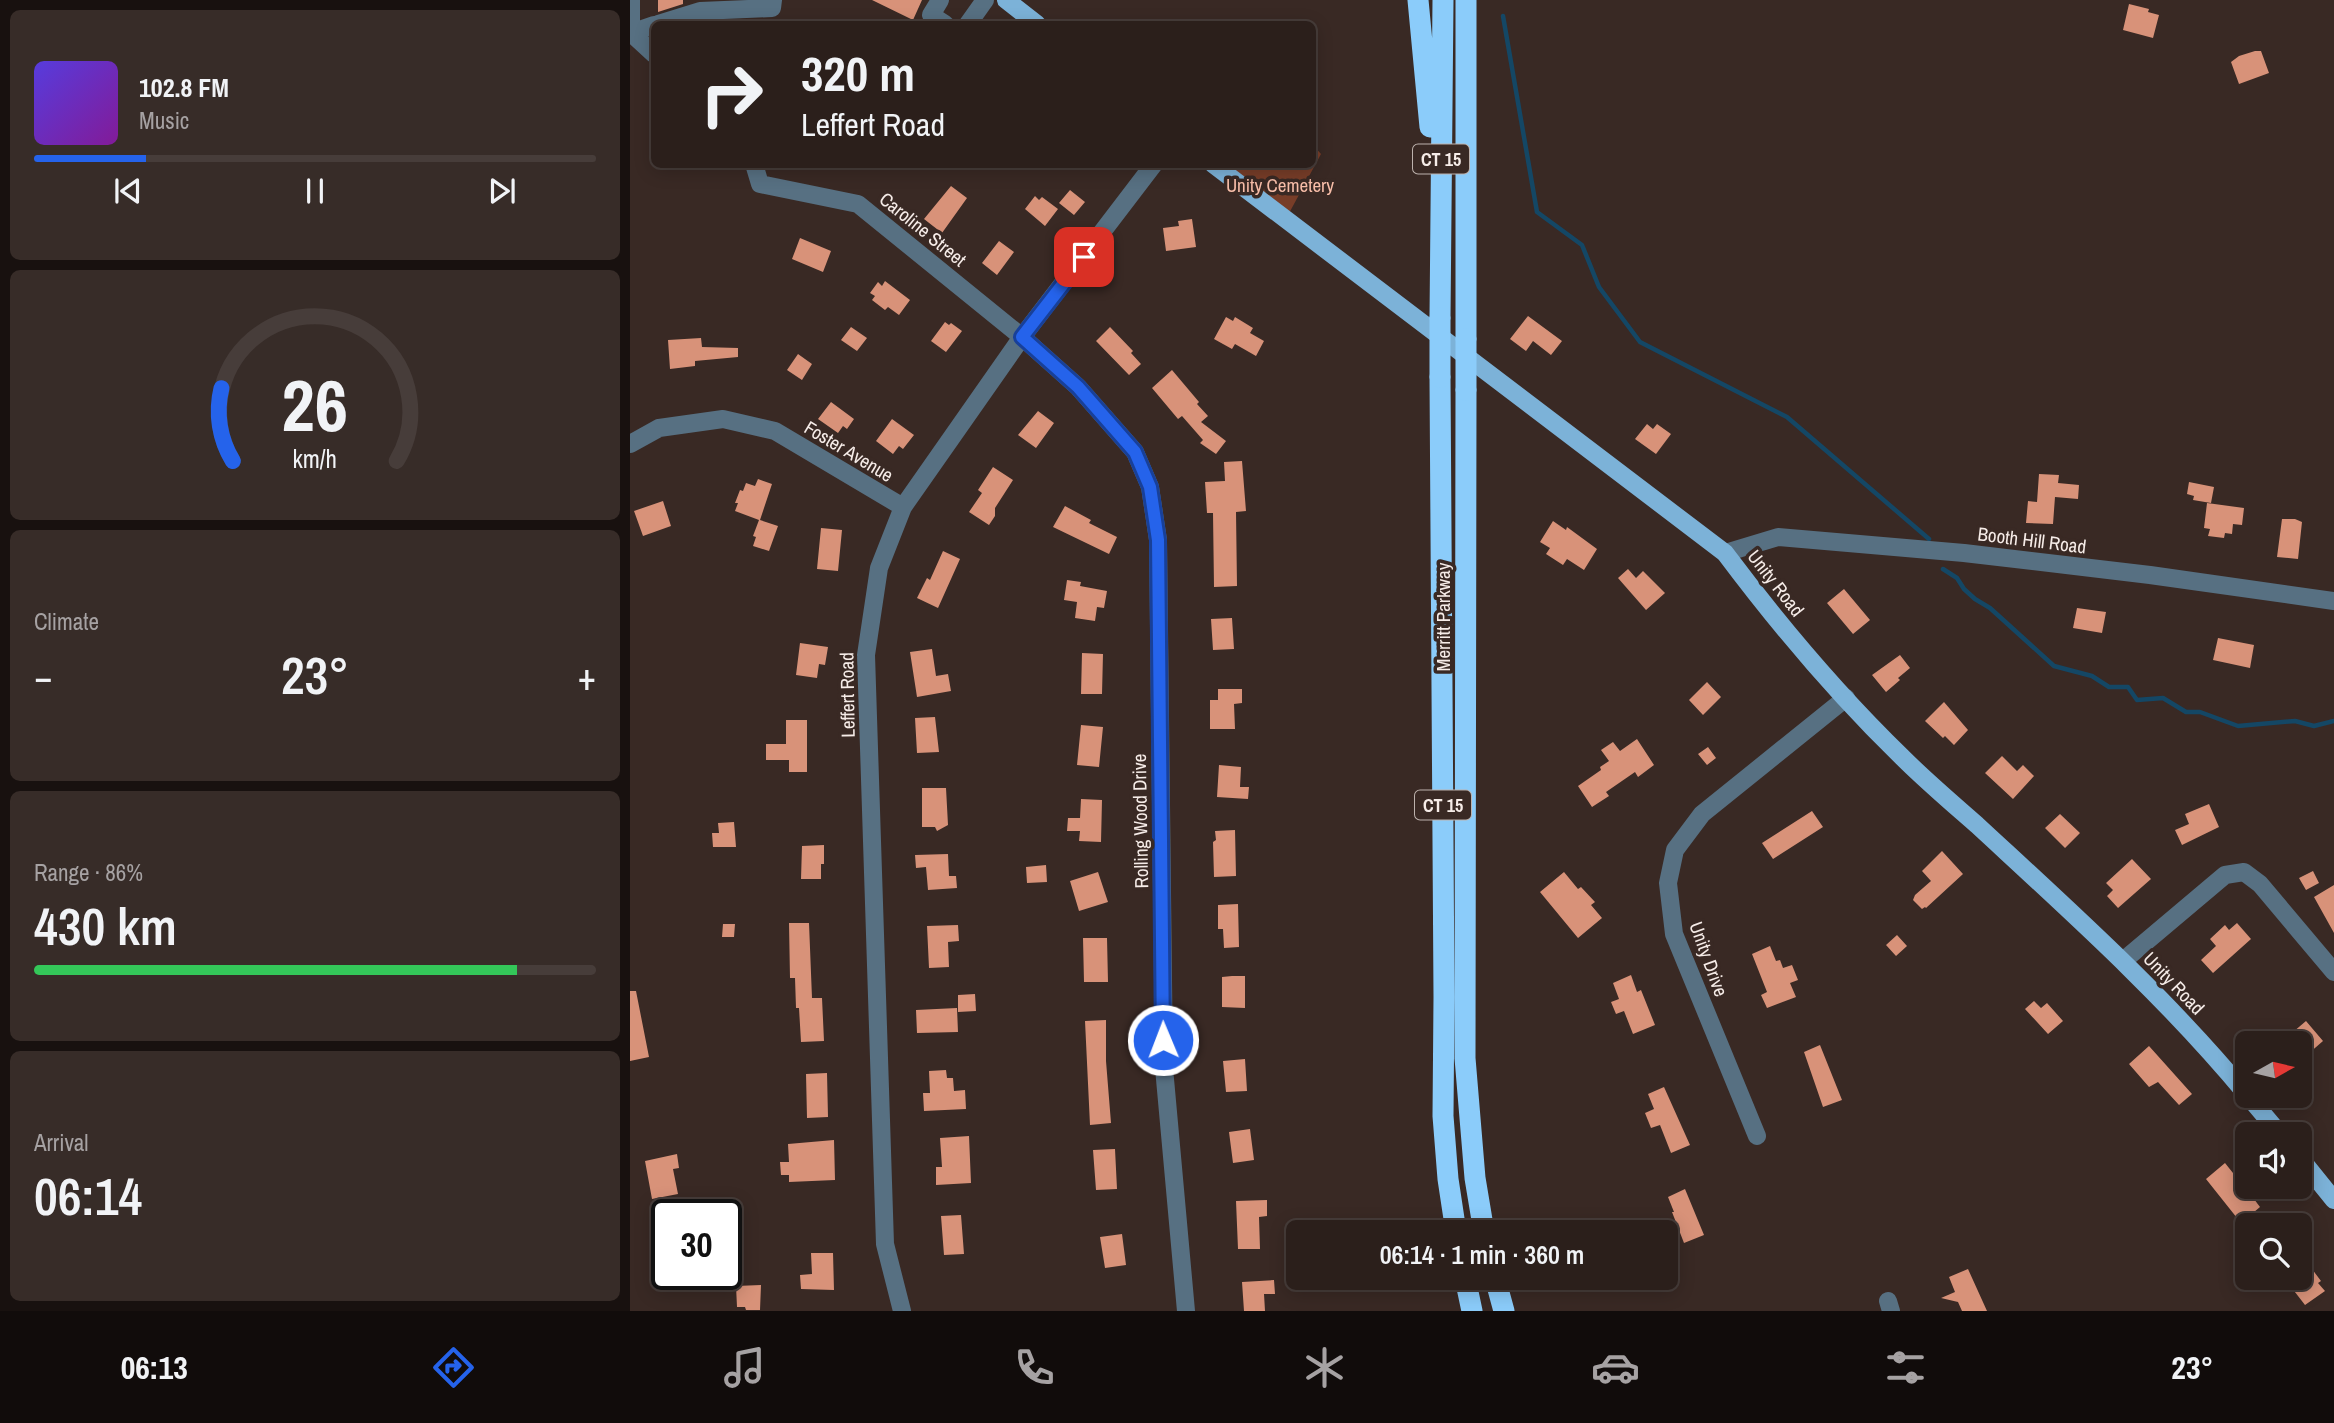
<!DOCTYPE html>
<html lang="en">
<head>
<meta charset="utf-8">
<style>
  body { margin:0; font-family:"Archivo Narrow",sans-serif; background:#372c28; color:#f1f3f6; height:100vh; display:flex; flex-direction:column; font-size:26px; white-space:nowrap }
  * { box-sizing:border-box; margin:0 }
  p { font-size:23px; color:#a6a2a3 }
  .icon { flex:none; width:38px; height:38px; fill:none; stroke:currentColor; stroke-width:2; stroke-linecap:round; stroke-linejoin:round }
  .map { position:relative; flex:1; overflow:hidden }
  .sheet { display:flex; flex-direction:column; gap:10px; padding:10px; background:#18110f; width:630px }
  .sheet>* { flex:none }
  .banner { position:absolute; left:21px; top:21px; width:665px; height:147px; border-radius:10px; box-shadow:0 4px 18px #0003,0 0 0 2px #473d3a; background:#2b1f1b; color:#f1f3f6; overflow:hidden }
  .needle { width:46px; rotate:82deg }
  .buttons { position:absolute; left:1605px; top:1031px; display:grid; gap:14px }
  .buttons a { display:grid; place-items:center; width:77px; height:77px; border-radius:10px; background:#2b1f1b; box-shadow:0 4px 18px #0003,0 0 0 2px #473d3a; font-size:35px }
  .speed { position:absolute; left:21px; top:1199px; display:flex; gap:14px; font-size:35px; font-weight:700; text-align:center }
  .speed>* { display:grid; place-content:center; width:91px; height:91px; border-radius:50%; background:#2b1f1b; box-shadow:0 4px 18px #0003,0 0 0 2px #473d3a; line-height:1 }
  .speed .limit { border:4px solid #111; border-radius:10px; background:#fff; color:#111 }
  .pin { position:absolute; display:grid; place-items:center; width:60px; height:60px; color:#fff; margin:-30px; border-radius:14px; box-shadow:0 4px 10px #0006 }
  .me { position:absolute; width:77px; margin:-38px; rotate:359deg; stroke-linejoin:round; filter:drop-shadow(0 0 5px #0008) }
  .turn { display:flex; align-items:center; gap:24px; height:147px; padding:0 35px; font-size:32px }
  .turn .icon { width:91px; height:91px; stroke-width:2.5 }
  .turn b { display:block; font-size:49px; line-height:60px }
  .big { font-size:52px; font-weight:600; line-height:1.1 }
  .sheet .tile { flex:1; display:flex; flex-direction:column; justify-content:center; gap:10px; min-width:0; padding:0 24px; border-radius:10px; background:#372c28 }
  .sheet .dial { align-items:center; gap:0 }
  .dial svg { height:182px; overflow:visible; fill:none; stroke:#473d3a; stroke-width:7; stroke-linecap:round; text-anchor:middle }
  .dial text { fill:#f1f3f6; stroke:none }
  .song { display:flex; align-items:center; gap:21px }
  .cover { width:84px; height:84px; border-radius:10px; background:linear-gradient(135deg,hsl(250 70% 55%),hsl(290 70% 35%)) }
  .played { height:7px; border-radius:4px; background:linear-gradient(90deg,#2563eb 20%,#473d3a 20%) }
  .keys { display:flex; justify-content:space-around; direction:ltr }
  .heat { display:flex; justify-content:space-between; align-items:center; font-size:38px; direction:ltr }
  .charge { height:10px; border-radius:5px; background:linear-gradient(90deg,#34c759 86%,#473d3a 0) }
  .trip { position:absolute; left:656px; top:1220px; width:392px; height:70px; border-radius:10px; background:#2b1f1b; box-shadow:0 4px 18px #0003,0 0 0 2px #473d3a; font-weight:600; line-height:70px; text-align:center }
  .dock { display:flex; height:112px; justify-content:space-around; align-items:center; background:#110c0b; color:#a6a2a3 }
  .dock .icon { width:49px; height:49px }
  .dock .selected { color:#2563eb }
  .dock b { font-size:32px; color:#f1f3f6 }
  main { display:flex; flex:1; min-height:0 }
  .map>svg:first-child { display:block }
  .green { fill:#773d28 }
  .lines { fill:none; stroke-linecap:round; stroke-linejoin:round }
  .stream { stroke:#144765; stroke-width:4.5 }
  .building { fill:#d89279 }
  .minor { stroke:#577082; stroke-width:18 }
  .major { stroke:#7cb2d8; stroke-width:18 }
  .highway { stroke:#8bccfa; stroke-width:21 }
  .highway-bridge { stroke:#8bccfa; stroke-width:21 }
  .route-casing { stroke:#184099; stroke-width:18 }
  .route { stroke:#2563eb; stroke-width:12 }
  .labels { text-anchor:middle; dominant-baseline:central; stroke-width:7; stroke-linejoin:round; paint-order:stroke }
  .shield { fill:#392924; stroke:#bdb2ad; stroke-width:2 }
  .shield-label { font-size:18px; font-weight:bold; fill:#f6ece8 }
  .park-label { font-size:19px; fill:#f8bea9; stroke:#392924 }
  .street-label { font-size:19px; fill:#f6ece8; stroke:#392924 }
</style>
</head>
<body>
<main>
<section class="sheet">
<div class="tile">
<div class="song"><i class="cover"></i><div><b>102.8 FM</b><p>Music</p></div></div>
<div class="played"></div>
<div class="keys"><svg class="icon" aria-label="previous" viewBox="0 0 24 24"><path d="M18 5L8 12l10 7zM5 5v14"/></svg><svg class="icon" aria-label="pause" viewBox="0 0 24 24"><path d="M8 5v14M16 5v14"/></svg><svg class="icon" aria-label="next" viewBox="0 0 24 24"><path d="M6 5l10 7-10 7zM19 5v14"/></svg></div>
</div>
<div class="tile dial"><svg viewBox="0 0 100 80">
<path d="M14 69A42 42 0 1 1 86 69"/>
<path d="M14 69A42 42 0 0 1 9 37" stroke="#2563eb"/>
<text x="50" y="56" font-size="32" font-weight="700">26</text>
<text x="50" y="72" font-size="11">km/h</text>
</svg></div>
<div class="tile"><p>Climate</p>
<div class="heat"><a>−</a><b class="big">23°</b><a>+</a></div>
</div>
<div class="tile"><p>Range · 86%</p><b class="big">430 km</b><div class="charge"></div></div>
<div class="tile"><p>Arrival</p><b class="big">06:14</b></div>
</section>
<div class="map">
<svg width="1704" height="1311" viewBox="0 0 1704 1311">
  <rect width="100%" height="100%" fill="#392924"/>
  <path class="green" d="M 683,145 L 691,154 L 657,217 L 592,165 L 682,164 Z"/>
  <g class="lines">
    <path class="stream" d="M 873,16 L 907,212 L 952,245 L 969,287 L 1010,342 L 1157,417 L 1299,539
      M 1313,569 L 1327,578 L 1334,589 L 1345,599 L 1360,608 L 1424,666 L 1462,676 L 1479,687 L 1498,687 L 1507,700 L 1533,698 L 1556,712 L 1570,712 L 1608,726 L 1665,721 L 1684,726 L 1704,721"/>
  </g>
  <path class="building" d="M 28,0 L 53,0 L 53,4 L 28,12 Z
    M 242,0 L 292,0 L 283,20 Z
    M 1499,4 L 1519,9 L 1518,12 L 1529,15 L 1523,38 L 1493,30 Z
    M 1625,51 L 1631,51 L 1639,73 L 1609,84 L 1601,62 L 1609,56 Z
    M 321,186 L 337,198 L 312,233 L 294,219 Z
    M 440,190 L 455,202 L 444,215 L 429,203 Z
    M 405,196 L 409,200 L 412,197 L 428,209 L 415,226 L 395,209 Z
    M 562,219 L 566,247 L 536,251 L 533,228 L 549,226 L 548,221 Z
    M 170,238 L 201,251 L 193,272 L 162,259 Z
    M 369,241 L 384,252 L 367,275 L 352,263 Z
    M 255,281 L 280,300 L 269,315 L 258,307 L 255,310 L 242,300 L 245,296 L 240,293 L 248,282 L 252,286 Z
    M 898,316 L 932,341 L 921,355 L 903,341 L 896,351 L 880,339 Z
    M 596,317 L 603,321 L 605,317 L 623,328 L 620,333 L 634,341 L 626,356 L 605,344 L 602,349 L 584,339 Z
    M 315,322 L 319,325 L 321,323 L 332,331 L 316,352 L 301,341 Z
    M 221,327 L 237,338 L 227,351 L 211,340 Z
    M 480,327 L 503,351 L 501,353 L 511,364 L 499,375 L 466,341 Z
    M 71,338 L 72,347 L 108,348 L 108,357 L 65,361 L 65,366 L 40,369 L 38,340 Z
    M 168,354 L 182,364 L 172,380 L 157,370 Z
    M 542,370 L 569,402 L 567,404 L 578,416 L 571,422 L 596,441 L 586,454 L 570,443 L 573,440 L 552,416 L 548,419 L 522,388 Z
    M 201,402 L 224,419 L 217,429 L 213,426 L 208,433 L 188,419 Z
    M 408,411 L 424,423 L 406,448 L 388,435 Z
    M 262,419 L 284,435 L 273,449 L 269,446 L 263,454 L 246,441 Z
    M 1017,424 L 1023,429 L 1027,424 L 1041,434 L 1026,454 L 1005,439 Z
    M 612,461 L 616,511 L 606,512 L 607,586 L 584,587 L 583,513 L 577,513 L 575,482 L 595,481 L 594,462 Z
    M 363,467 L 383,480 L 365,508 L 365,516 L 359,525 L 339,512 L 352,493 L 348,490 Z
    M 1409,474 L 1429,475 L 1428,483 L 1449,485 L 1448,499 L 1425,497 L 1423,524 L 1396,523 L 1398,501 L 1407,502 Z
    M 128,479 L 142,484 L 130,520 L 148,526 L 139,551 L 123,546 L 126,537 L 123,536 L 129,520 L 105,511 L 108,503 L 105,503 L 110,490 L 113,491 L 116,483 L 125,486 Z
    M 1559,482 L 1584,487 L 1581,503 L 1563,500 L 1564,496 L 1557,494 Z
    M 33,501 L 41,526 L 13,536 L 4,511 Z
    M 1577,503 L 1614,508 L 1612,525 L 1603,524 L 1602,534 L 1595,533 L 1594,538 L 1578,536 L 1580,529 L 1574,528 Z
    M 435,506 L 461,520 L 459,523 L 487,537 L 479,554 L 423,527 Z
    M 1652,519 L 1665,519 L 1672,522 L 1668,559 L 1647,557 Z
    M 923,521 L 936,530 L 937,527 L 967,549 L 954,570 L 937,559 L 933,565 L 916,554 L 920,548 L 910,542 Z
    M 191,528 L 212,530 L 208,571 L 187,569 Z
    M 313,551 L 330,559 L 308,608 L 287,598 L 297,578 L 300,580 Z
    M 998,569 L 1006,578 L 1013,571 L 1035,593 L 1016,610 L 988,578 Z
    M 437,580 L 451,582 L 450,586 L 477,591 L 474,608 L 467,607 L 465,621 L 445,618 L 447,602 L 434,600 Z
    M 1214,589 L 1240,620 L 1223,634 L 1197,603 Z
    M 1447,608 L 1476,612 L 1472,633 L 1443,628 Z
    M 602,618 L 604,649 L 583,650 L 581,619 Z
    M 1588,638 L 1624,645 L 1620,668 L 1583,660 Z
    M 170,643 L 198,647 L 195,665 L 189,664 L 187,678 L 166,675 Z
    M 302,649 L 306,676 L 318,674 L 321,691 L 287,697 L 280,652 Z
    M 452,653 L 473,654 L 472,694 L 451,694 Z
    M 1270,655 L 1280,668 L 1268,678 L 1270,680 L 1256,692 L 1242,675 Z
    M 1077,682 L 1091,697 L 1073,715 L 1059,700 Z
    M 588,689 L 612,689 L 612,703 L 604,704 L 605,729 L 580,729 L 580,700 L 588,700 Z
    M 1314,702 L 1338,730 L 1324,745 L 1315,736 L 1313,738 L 1295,721 Z
    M 305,717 L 309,752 L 287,753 L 285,718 Z
    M 156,720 L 177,720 L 177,772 L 159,772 L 159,760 L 136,760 L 136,744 L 156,744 Z
    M 451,725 L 473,727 L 469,767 L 447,765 Z
    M 1007,739 L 1024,765 L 1008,777 L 1005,772 L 976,792 L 979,796 L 962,807 L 948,786 L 971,770 L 970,767 L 979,761 L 971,750 L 983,742 L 990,751 Z
    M 1078,747 L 1086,758 L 1077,765 L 1068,754 Z
    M 1372,756 L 1387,771 L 1393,765 L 1404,776 L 1383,799 L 1355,773 Z
    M 589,765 L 611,767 L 610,787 L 619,787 L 618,799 L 587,797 Z
    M 292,788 L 316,788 L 318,825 L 307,831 L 305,827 L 292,827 Z
    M 451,799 L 472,800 L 471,842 L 449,841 L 450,831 L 437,831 L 438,818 L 450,818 Z
    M 1579,804 L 1589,827 L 1552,845 L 1545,830 L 1559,824 L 1555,814 Z
    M 1182,811 L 1193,827 L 1143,859 L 1132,843 Z
    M 1430,814 L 1450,833 L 1435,848 L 1415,828 Z
    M 104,822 L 106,847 L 83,847 L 82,833 L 89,833 L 88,823 Z
    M 605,830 L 606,876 L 584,877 L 583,842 L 586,840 L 585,831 Z
    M 194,845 L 194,864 L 191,864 L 191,879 L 171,879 L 172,846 Z
    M 1312,851 L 1333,874 L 1296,908 L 1295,907 L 1292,909 L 1283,900 L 1285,895 L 1301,881 L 1292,871 Z
    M 318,854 L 319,876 L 326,876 L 327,888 L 298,890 L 296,867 L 286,868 L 285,855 Z
    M 1502,859 L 1521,879 L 1488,908 L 1477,896 L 1483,890 L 1476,883 Z
    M 416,865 L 417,882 L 397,883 L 396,867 Z
    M 1683,871 L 1689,883 L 1676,890 L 1669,878 Z
    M 468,872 L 478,902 L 449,911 L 440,881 Z
    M 934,872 L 948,889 L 951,887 L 965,902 L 961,905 L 972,918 L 948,938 L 910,892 Z
    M 1704,885 L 1704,933 L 1684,897 Z
    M 608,904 L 609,947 L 594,948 L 593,929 L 588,929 L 588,905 Z
    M 159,923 L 179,923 L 182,998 L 192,998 L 194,1041 L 171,1042 L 169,1008 L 166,1008 L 165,978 L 160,978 Z
    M 1607,923 L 1621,939 L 1583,973 L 1571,960 L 1586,946 L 1580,939 L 1595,925 L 1599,930 Z
    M 93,924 L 105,924 L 104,937 L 92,937 Z
    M 328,925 L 329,941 L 318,942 L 319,967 L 299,968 L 297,926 Z
    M 1267,935 L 1277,946 L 1266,956 L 1256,945 Z
    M 453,938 L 477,938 L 478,982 L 454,982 Z
    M 1140,946 L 1146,961 L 1150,960 L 1153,968 L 1162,965 L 1168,980 L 1160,983 L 1166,997 L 1137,1008 L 1131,995 L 1137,992 L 1122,954 Z
    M 1001,975 L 1007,992 L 1011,990 L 1025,1025 L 1003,1034 L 994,1011 L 986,1014 L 981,1002 L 989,999 L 983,983 Z
    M 602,976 L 615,976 L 615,1008 L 592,1007 L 592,977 Z
    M 0,991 L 6,991 L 19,1057 L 0,1061 Z
    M 345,994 L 346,1011 L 328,1012 L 328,995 Z
    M 1404,1001 L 1411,1008 L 1417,1003 L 1433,1021 L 1418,1034 L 1395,1009 Z
    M 327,1008 L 328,1032 L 287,1033 L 286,1010 Z
    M 476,1020 L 476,1061 L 481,1123 L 460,1125 L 455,1021 Z
    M 1676,1021 L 1693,1041 L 1670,1061 L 1670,1043 L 1650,1043 Z
    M 1190,1045 L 1212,1100 L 1193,1107 L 1174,1052 Z
    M 1519,1046 L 1562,1094 L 1549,1105 L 1528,1082 L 1519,1087 L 1499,1064 Z
    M 615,1059 L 617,1091 L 596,1092 L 593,1061 Z
    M 316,1070 L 317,1078 L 323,1078 L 324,1091 L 335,1090 L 336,1109 L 294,1111 L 293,1093 L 300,1093 L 299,1071 Z
    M 197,1073 L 198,1117 L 177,1118 L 176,1074 Z
    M 1034,1087 L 1060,1145 L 1041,1153 L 1030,1125 L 1021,1128 L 1015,1113 L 1024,1109 L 1018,1094 Z
    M 620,1129 L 624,1160 L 603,1163 L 599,1132 Z
    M 339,1136 L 341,1183 L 306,1185 L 306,1167 L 312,1167 L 310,1138 Z
    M 204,1140 L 205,1180 L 159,1182 L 159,1175 L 151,1175 L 150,1162 L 159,1162 L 158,1144 Z
    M 485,1149 L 487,1189 L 466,1190 L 463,1150 Z
    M 47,1154 L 49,1168 L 43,1169 L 48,1194 L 22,1199 L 15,1161 Z
    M 1595,1163 L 1611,1183 L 1603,1191 L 1621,1195 L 1630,1207 L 1611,1223 L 1576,1179 Z
    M 1055,1189 L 1074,1235 L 1054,1243 L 1042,1212 L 1044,1212 L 1038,1197 Z
    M 637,1200 L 637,1216 L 629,1217 L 630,1249 L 608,1249 L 606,1201 Z
    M 331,1215 L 334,1254 L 314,1255 L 311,1216 Z
    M 492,1234 L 496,1265 L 475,1268 L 470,1237 Z
    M 181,1253 L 203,1253 L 204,1290 L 171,1289 L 170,1275 L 182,1274 Z
    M 1670,1253 L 1691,1281 L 1688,1283 L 1695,1291 L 1675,1305 L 1654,1278 L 1670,1278 Z
    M 1338,1269 L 1357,1311 L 1332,1311 L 1328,1302 L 1311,1298 L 1325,1292 L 1319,1277 Z
    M 644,1280 L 645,1294 L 634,1294 L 635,1311 L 614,1311 L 612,1282 Z
    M 131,1285 L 130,1310 L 116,1310 L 115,1307 L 107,1307 L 106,1286 Z"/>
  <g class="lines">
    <path class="minor" d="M 1,0 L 1,33
      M 310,0 L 301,15 L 315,24
      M 28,24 L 70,11 L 142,8 L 143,0
      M 338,24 L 355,0
      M 24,25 L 1,33 L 24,54
      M 124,164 L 130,184 L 228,204 L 392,337 L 448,387 L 505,452 L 520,487 L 528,540 L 534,1068 L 556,1311
      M 0,444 L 29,428 L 93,419 L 145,431 L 273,507
      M 1095,553 L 1148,537 L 1334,553 L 1520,575 L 1704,601
      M 1493,961 L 1595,875 L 1614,872 L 1630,884 L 1704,972
      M 1127,1136 L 1044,934 L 1038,883 L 1045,850 L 1072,814 L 1216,698
      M 1258,1301 L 1261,1311
      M 272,1311 L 255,1244 L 236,655 L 249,568 L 273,507 L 392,337 L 524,164"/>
    <path class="major" d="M 376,0 L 407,24
      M 583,164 L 1095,553 C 1149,625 1208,695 1272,757 C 1296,781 1322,803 1347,825 C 1441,912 1535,996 1617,1095
      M 1618,1096 L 1650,1134
      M 1670,1158 L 1704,1200"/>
    <path class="highway" d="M 788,0 L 800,127
      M 836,0 L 836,339
      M 810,318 L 813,0
      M 810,377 L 814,997 L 813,1116 L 818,1179 L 826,1232
      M 836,390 L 835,1058 L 845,1178 L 854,1232
      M 835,1278 L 842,1311
      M 865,1278 L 874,1311"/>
    <path class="highway-bridge" d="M 810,318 L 810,377
      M 836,339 L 836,390"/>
  </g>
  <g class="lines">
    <g class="route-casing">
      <path id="route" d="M 454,257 L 392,337 L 448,387 L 505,452 L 520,487 L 528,540 L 533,1040"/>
    </g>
    <use href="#route" class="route"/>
  </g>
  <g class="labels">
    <g class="shield">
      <rect x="783" y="144.5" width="56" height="29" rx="5"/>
      <rect x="785" y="790.5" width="56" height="29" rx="5"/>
    </g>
    <g class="shield-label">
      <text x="811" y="159">CT 15</text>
      <text x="813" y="805">CT 15</text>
    </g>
    <g class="park-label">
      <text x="650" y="185">Unity Cemetery</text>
    </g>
    <g class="street-label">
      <text transform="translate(293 229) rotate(39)">Caroline Street</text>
      <text transform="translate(219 451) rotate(31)">Foster Avenue</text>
      <text transform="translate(1402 540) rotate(7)">Booth Hill Road</text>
      <text transform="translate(1146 583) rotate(52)">Unity Road</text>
      <text transform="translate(813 617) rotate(-90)">Merritt Parkway</text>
      <text transform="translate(217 695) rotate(-91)">Leffert Road</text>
      <text transform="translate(510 821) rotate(-91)">Rolling Wood Drive</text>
      <text transform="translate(1079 959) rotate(70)">Unity Drive</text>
      <text transform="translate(1544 983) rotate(46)">Unity Road</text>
    </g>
  </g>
</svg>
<div class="buttons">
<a><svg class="needle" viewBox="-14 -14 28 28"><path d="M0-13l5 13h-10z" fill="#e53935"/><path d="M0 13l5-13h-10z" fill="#a6a2a3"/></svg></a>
<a><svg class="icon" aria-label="sound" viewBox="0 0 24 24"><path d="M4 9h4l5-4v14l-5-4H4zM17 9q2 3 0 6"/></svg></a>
<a><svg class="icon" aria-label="search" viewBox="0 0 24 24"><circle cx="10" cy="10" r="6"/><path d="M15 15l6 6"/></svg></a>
</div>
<div class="speed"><div class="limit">30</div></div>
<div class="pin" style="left:454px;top:257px;background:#d93025"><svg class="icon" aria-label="arrive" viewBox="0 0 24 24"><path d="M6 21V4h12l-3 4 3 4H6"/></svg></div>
<svg class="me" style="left:533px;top:1040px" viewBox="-20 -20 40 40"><circle r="17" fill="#2563eb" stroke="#fff" stroke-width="3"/><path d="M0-11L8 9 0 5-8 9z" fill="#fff"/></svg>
<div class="trip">06:14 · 1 min · 360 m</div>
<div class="banner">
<div class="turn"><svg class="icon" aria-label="right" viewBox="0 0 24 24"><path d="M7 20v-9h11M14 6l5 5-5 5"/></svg><div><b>320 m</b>Leffert Road</div></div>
</div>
</div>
</main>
<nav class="dock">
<b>06:13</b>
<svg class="icon selected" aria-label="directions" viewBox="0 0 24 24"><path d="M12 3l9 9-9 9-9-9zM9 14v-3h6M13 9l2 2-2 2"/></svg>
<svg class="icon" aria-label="music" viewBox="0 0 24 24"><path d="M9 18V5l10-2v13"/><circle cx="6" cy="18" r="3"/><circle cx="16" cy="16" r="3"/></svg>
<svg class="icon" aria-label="phone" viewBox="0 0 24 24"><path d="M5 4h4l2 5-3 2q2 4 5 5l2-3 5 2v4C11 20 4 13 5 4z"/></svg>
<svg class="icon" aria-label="climate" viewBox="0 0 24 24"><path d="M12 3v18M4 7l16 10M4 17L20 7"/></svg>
<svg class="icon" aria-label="car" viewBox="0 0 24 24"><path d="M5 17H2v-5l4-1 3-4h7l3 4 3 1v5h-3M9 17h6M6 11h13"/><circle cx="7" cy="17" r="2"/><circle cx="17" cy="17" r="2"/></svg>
<svg class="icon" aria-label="filters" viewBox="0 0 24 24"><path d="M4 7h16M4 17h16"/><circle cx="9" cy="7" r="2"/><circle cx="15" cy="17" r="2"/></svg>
<b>23°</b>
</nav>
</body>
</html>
